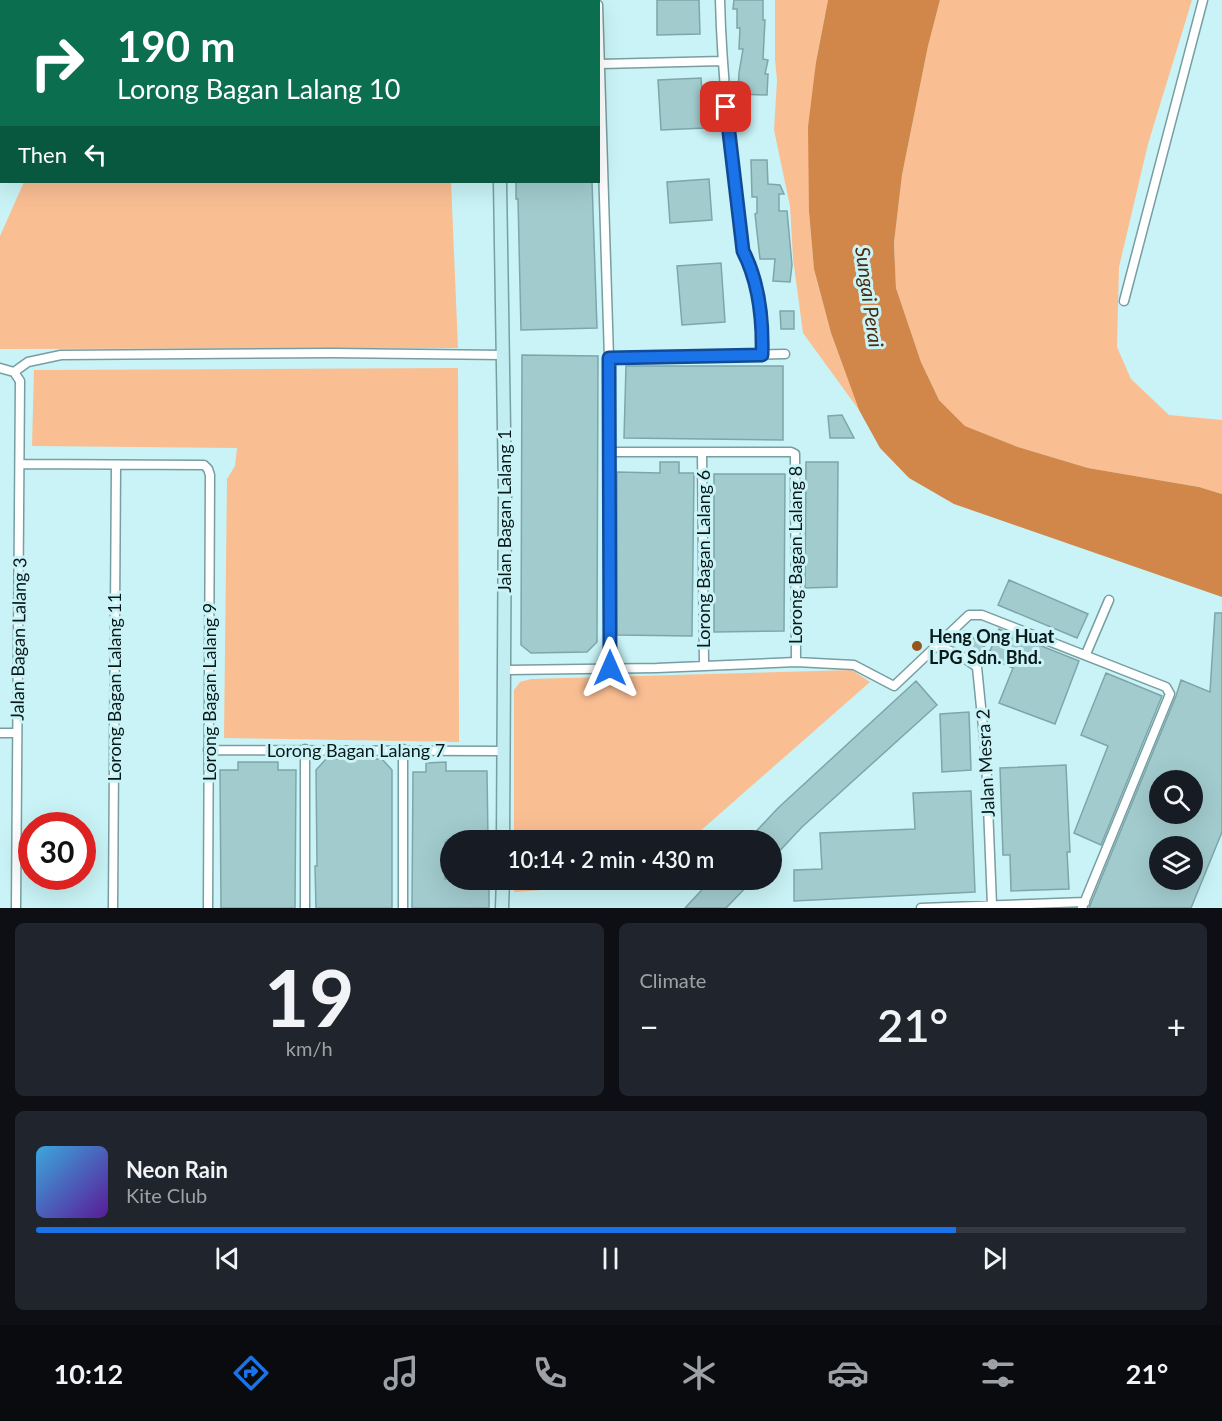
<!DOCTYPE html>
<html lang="en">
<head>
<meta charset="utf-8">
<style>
  body { margin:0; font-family:Lato,sans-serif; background:#20242c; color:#f1f3f6; height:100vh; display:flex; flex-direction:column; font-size:22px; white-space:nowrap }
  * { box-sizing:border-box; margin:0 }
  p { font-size:20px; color:#9ea1a6 }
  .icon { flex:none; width:33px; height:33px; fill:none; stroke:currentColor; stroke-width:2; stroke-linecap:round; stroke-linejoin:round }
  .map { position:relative; height:908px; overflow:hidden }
  .sheet { display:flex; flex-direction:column; gap:15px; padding:15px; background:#0d0f14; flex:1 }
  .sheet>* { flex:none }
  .banner { position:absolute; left:0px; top:0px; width:600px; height:183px; box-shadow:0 6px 24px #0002; background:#0b6e4f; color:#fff; overflow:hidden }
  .fabs { position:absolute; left:1149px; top:770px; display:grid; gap:12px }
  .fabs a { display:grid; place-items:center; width:54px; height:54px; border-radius:50%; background:#171b24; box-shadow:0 6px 24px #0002; font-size:30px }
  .speed { position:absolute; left:18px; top:812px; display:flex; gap:12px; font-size:30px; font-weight:700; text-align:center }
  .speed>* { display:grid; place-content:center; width:78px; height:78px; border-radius:50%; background:#171b24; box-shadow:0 6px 24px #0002; line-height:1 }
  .speed .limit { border:9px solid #d22; background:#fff; color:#111 }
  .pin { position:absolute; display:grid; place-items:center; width:51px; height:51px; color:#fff; margin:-26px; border-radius:12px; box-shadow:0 3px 9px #0006 }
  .me { position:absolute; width:66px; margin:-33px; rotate:0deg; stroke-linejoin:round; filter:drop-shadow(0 0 4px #0008) }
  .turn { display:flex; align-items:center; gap:21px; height:126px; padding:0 18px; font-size:27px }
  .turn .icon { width:78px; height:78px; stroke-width:2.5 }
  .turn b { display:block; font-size:42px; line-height:51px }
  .then { display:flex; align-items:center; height:57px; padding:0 18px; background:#0003; gap:12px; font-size:22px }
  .big { font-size:45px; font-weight:600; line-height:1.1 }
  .sheet .tile { flex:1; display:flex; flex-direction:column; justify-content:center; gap:9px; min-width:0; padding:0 21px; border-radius:9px; background:#20242c }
  .sheet .dial { align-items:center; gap:0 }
  .dial b { font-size:78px; line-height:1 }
  .song { display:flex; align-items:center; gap:18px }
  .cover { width:72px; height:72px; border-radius:9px; background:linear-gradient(135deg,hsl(200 70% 55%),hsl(270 70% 35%)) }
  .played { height:6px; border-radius:3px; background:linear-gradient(90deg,#1a73e8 80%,#363941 80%) }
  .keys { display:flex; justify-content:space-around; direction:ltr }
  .heat { display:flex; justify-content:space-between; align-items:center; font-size:33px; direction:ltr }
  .sheet .tiles { flex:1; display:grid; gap:15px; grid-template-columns:1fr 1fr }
  .tile:last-child { grid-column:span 2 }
  .trip { position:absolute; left:440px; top:830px; width:342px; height:60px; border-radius:30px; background:#171b24; box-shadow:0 6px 24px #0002; font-weight:600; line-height:60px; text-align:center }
  .tab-bar { display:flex; height:96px; justify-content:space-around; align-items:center; background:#090b0e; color:#9ea1a6 }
  .tab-bar .icon { width:42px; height:42px }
  .tab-bar .current { color:#1a73e8 }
  .tab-bar b { font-size:27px; color:#f1f3f6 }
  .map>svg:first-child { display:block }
  .green { fill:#fabe93 }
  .water { fill:#d2874a }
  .building { fill:#a2cbce; stroke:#7ea6aa; stroke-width:1.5; fill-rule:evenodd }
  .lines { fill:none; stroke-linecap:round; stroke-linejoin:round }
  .street-casing { stroke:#779ea1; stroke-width:11 }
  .secondary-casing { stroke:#779ea1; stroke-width:15 }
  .street { stroke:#fff; stroke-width:8 }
  .secondary { stroke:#c2eef1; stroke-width:12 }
  .route-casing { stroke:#114b97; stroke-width:15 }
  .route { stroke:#1a73e8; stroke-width:10 }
  .poi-dot { fill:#95561e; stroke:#c9f3f6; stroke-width:2 }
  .labels { text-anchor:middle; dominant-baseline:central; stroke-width:6; stroke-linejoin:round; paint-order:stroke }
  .street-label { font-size:18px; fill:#09191a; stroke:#c9f3f6 }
  .poi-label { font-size:18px; font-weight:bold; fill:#09191a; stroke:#c9f3f6; text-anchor:start }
  .water-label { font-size:20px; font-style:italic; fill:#4b2c12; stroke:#c9f3f6 }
</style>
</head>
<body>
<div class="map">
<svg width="1222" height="908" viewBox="0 0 1222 908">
  <rect width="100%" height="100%" fill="#c9f3f6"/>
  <path class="green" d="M 0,0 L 444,0 L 444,1 L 2,2 L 1,132 Z
    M 775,0 L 828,0 L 816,62 L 809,212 L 814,269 L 831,333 L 859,410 L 803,333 L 793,258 L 790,206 L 774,130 L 777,80 L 775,60 Z
    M 940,0 L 1192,0 L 1148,144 L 1119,267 L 1117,347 L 1131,379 L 1169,415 L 1222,420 L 1222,494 L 1199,487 L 1088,468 L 1018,447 L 965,426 L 939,400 L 921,362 L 896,288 L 894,243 L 902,175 L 928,46 Z
    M 24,182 L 451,182 L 458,348 L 0,349 L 0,236 Z
    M 458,368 L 459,742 L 224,738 L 227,479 L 235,466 L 237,448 L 32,446 L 34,370 Z
    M 852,670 L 870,682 L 690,840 L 514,840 L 514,690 L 520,682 L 531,679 Z
    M 514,879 L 645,879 L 641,883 L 514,892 Z"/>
  <path class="water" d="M 828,0 L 940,0 L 928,46 L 902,175 L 894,243 L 896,288 L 921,362 L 939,400 L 965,426 L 1018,447 L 1088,468 L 1199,487 L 1222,494 L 1222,597 L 954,504 L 909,478 L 880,448 L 859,410 L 831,333 L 814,269 L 809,212 L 808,127 L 816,62 Z"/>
  <path class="building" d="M 657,0 L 699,0 L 700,34 L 657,35 Z
    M 734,0 L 763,0 L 763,20 L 765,20 L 763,59 L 768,60 L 765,74 L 768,74 L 767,95 L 738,94 L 739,73 L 743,49 L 739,49 L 740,28 L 737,28 L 737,9 L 733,9 Z
    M 701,78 L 705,128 L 661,130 L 658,80 Z
    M 751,160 L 767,160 L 768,184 L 780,185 L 784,194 L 779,194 L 779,211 L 787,211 L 792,265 L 790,282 L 773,281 L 775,259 L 760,259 L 755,214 L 757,213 L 757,197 L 752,197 Z
    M 709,179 L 712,220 L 670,223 L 667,182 Z
    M 516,182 L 592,182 L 597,328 L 521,330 L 518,199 L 516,199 Z
    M 721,263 L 725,322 L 682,325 L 677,266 Z
    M 780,311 L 794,311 L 794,329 L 781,329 Z
    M 522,355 L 598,356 L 597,642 L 587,652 L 531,653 L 521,645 Z
    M 626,366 L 783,366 L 783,440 L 624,438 Z
    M 842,415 L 854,438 L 830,438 L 828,416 Z
    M 660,462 L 679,462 L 679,473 L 694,473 L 692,636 L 617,635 L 617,472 L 660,473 Z
    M 806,462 L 838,462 L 837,587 L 805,588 Z
    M 714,474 L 785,474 L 784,631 L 714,632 Z
    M 1009,580 L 1088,614 L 1077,638 L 998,605 Z
    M 1215,613 L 1222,613 L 1222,832 L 1191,908 L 1089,908 L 1176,696 L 1181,680 L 1210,692 ZM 1160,780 L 1192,780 L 1192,813 L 1160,813 ZM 1160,846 L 1192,846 L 1192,879 L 1160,879 Z
    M 999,629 L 1079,661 L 1055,724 L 999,703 L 1013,668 L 981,655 L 979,658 L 956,640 L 964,631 L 990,651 Z
    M 1106,673 L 1162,696 L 1101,845 L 1074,833 L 1108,746 L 1081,735 Z
    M 916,681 L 937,705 L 802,827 L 771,860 L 771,840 L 748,840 L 778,808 Z
    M 969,712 L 971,770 L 942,772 L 940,714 Z
    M 326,759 L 382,759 L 392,770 L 392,908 L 316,908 L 315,866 L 317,866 L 316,770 Z
    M 238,762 L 278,762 L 278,770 L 296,770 L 295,908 L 221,908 L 220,770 L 238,770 Z
    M 446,762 L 446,771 L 487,771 L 488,840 L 447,840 L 447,842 L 445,842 L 445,879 L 489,879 L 489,908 L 412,908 L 413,772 L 426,772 L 426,763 Z
    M 1066,765 L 1070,852 L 1067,852 L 1069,889 L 1011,891 L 1010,855 L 1003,855 L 1000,768 Z
    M 971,791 L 975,892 L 794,901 L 794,870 L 822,869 L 820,833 L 915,829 L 913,793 Z
    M 712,879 L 754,879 L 726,908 L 685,908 Z"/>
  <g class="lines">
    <g class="street-casing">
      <path id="street" d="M 720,0 C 722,84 733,167 743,251 C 759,282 763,321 762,355
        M 598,5 L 609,358 L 610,668
        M 601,64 L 722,61
        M 1124,301 L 1203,0
        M 609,358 L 785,354
        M 0,368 L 14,372
        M 14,372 L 20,381 L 16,908
        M 14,372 L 28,362 L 61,355 L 332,353 L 504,355
        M 610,452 L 791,452 L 795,454 L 796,662
        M 702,452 L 704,666
        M 21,464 L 204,465 L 208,469 L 210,475 L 208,908
        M 936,645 L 960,655 L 977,667 L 986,757 L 992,905
        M 1086,654 L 1109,600
        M 504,670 L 657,668 L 796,662 L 854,665 L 894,686 L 969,615 L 982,615 L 1166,687 L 1170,694 L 1082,908
        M 0,733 L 17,733
        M 305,749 L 305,908
        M 403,749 L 403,908
        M 208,750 L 504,751
        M 113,908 L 116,465
        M 921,908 L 1085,902"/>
    </g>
    <g class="secondary-casing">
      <path id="secondary" d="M 496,0 L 496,2
        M 500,182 L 505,491 L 503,840
        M 502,908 L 503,879"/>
    </g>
    <use href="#street" class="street"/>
    <use href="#secondary" class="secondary"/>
  </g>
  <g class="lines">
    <g class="route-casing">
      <path id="route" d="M 610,668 L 609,358 L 762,355 C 763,320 759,282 743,251 L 726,107"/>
    </g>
    <use href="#route" class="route"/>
  </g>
  <circle class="poi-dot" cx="917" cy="646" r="6"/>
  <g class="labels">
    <g class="street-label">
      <text transform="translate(504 511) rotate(-90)">Jalan Bagan Lalang 1</text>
      <text transform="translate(795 555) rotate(-90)">Lorong Bagan Lalang 8</text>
      <text transform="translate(703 559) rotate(-90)">Lorong Bagan Lalang 6</text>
      <text transform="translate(18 639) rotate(-89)">Jalan Bagan Lalang 3</text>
      <text transform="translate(114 687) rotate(-90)">Lorong Bagan Lalang 11</text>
      <text transform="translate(209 692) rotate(-90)">Lorong Bagan Lalang 9</text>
      <text x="356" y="750">Lorong Bagan Lalang 7</text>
      <text transform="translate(985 763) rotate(-93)">Jalan Mesra 2</text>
    </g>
    <g class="poi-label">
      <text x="929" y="636">Heng Ong Huat<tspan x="929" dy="21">LPG Sdn. Bhd.</tspan></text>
    </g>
    <g class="water-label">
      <text transform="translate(870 297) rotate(82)">Sungai Perai</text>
    </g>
  </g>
</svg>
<div class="fabs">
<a><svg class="icon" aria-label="search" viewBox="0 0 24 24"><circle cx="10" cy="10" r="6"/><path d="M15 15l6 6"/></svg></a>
<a><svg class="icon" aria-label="layers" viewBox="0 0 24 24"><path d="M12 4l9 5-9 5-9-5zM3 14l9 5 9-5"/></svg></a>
</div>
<div class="speed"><div class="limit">30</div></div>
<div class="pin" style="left:726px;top:107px;background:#d93025"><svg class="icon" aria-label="arrive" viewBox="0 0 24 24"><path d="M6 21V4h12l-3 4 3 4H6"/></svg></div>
<svg class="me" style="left:610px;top:668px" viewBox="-20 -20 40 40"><path d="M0-17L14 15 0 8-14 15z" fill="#1a73e8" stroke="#fff" stroke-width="4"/></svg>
<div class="trip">10:14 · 2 min · 430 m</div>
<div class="banner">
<div class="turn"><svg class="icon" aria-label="right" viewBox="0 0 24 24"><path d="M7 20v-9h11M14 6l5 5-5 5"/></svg><div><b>190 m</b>Lorong Bagan Lalang 10</div></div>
<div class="then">Then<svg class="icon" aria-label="left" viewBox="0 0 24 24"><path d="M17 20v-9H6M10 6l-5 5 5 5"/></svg></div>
</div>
</div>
<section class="sheet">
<div class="tiles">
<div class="tile dial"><b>19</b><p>km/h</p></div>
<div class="tile"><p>Climate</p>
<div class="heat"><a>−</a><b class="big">21°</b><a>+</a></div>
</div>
<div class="tile">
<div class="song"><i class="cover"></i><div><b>Neon Rain</b><p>Kite Club</p></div></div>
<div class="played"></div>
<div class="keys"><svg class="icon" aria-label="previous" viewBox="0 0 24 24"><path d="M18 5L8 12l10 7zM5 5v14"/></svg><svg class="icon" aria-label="pause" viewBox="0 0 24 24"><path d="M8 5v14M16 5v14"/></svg><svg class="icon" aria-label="next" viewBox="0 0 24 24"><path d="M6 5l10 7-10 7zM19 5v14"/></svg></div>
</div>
</div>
</section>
<nav class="tab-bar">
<b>10:12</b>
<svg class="icon current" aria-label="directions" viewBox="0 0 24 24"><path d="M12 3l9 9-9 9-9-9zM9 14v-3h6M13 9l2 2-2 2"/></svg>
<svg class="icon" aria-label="music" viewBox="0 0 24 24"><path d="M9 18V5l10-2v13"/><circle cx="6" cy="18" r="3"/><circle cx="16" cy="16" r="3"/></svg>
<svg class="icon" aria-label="phone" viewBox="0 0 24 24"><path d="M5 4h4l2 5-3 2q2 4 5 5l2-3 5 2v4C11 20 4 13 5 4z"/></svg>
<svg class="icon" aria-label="climate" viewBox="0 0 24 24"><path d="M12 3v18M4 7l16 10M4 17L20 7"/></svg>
<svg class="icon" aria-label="car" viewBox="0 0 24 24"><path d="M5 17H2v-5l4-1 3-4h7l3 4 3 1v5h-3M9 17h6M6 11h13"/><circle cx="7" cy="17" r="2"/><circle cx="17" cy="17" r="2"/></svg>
<svg class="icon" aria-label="filters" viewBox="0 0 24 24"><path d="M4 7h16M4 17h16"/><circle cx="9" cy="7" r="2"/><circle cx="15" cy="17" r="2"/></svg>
<b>21°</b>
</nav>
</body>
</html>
